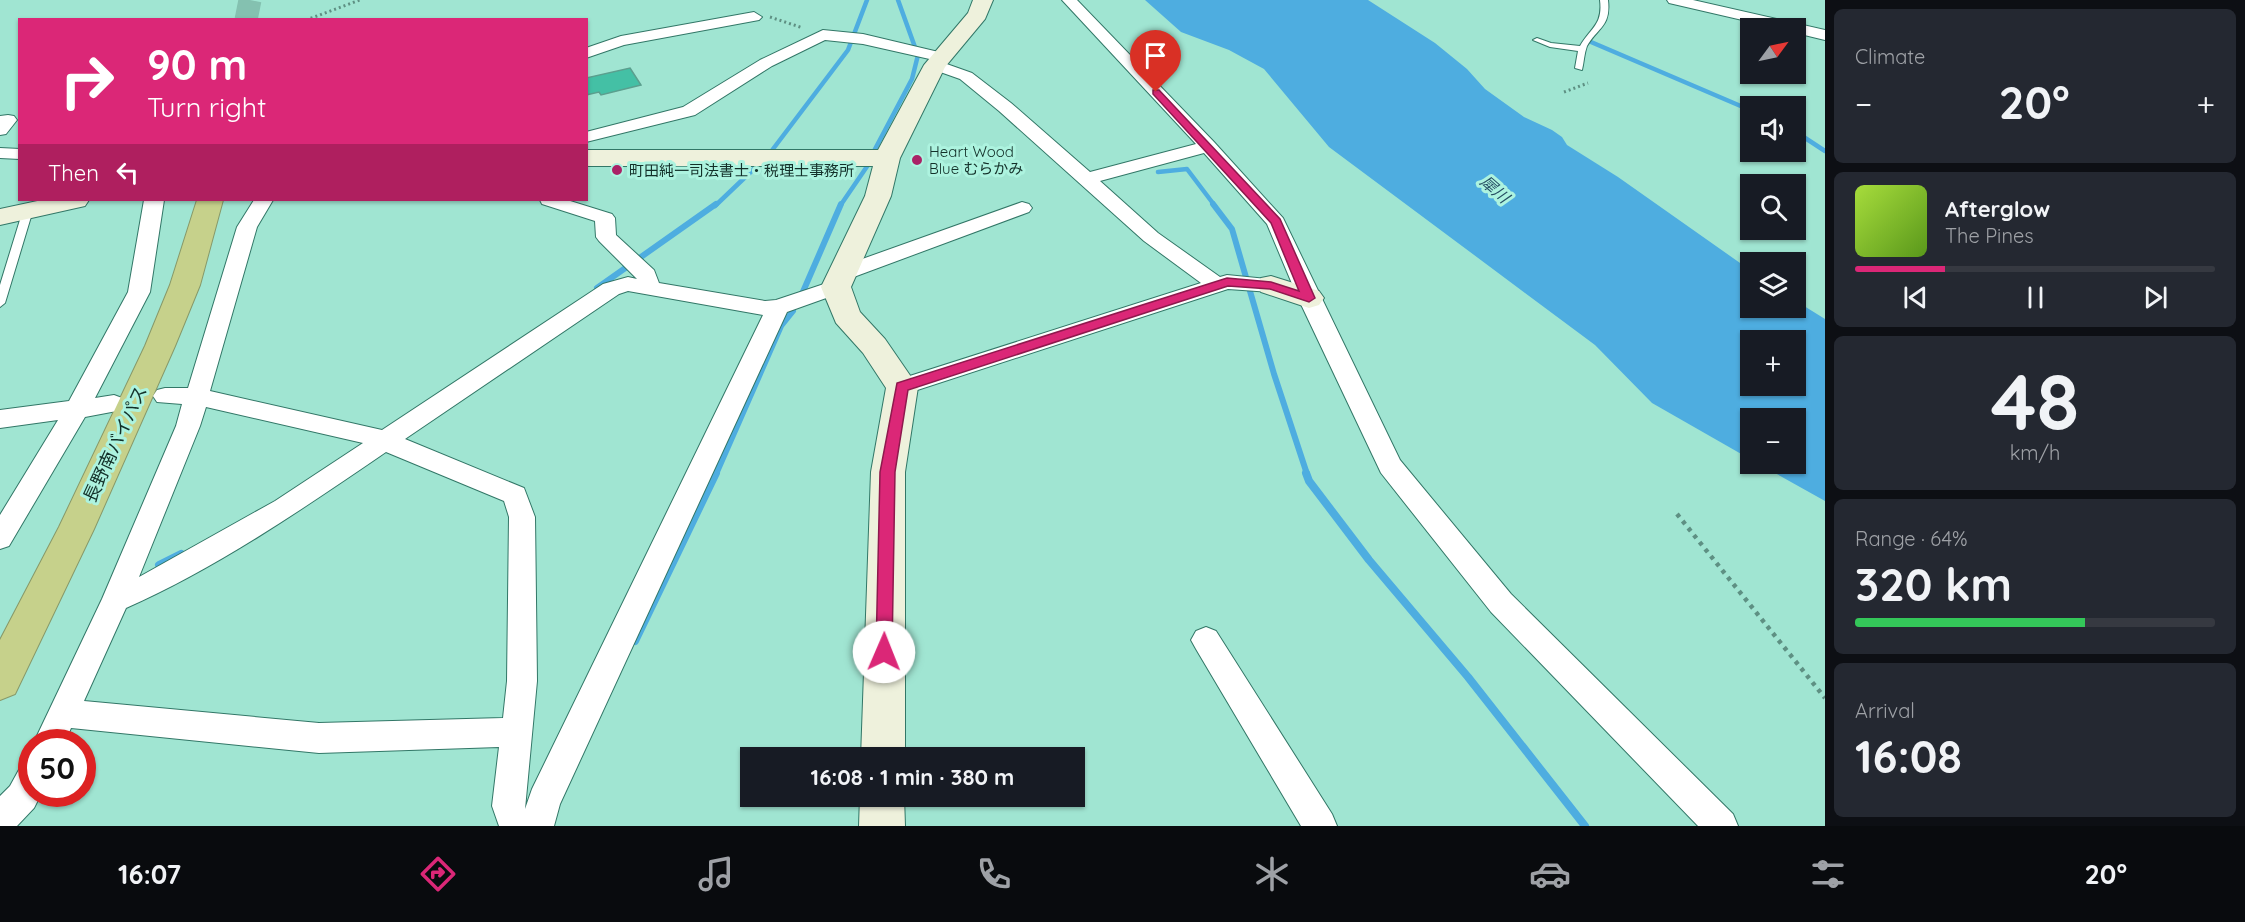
<!DOCTYPE html>
<html lang="en">
<head>
<meta charset="utf-8">
<style>
  body { margin:0; font-family:Quicksand,"Noto Sans JP",sans-serif; background:#242831; color:#f1f3f6; height:100vh; display:flex; flex-direction:column; font-size:22px; white-space:nowrap }
  * { box-sizing:border-box; margin:0 }
  p { font-size:20px; color:#9ea1a6 }
  .icon { flex:none; width:33px; height:33px; fill:none; stroke:currentColor; stroke-width:2; stroke-linecap:round; stroke-linejoin:round }
  .map { position:relative; flex:1; overflow:hidden }
  .sheet { display:flex; flex-direction:column; gap:9px; padding:9px; background:#0d0f14; width:420px }
  .sheet>* { flex:none }
  .banner { position:absolute; left:18px; top:18px; width:570px; height:183px; border-radius:0px; box-shadow:0 2px 4px #0004; background:#db2777; color:#fff; overflow:hidden }
  .needle { width:39px; rotate:57deg }
  .tools { position:absolute; left:1740px; top:18px; display:grid; gap:12px }
  .tools a { display:grid; place-items:center; width:66px; height:66px; border-radius:0px; background:#171b24; box-shadow:0 2px 4px #0004; font-size:30px }
  .speed { position:absolute; left:18px; top:729px; display:flex; gap:12px; font-size:30px; font-weight:700; text-align:center }
  .speed>* { display:grid; place-content:center; width:78px; height:78px; border-radius:50%; background:#171b24; box-shadow:0 2px 4px #0004; line-height:1 }
  .speed .limit { border:9px solid #d22; background:#fff; color:#111 }
  .pin { position:absolute; display:grid; place-items:center; width:51px; height:51px; color:#fff; margin:-62px -26px; border-radius:50% 50% 50% 0; rotate:-45deg; box-shadow:0 0 6px #0007 }
  .pin .icon { rotate:45deg }
  .me { position:absolute; width:66px; margin:-33px; rotate:1deg; stroke-linejoin:round; filter:drop-shadow(0 0 4px #0008) }
  .turn { display:flex; align-items:center; gap:21px; height:126px; padding:0 30px; font-size:27px }
  .turn .icon { width:78px; height:78px; stroke-width:2.5 }
  .turn b { display:block; font-size:42px; line-height:51px }
  .then { display:flex; align-items:center; height:57px; padding:0 30px; background:#0003; gap:12px; font-size:22px }
  .big { font-size:45px; font-weight:800; line-height:1.1 }
  .sheet .widget { flex:1; display:flex; flex-direction:column; justify-content:center; gap:9px; min-width:0; padding:0 21px; border-radius:9px; background:#242831 }
  .sheet .dial { align-items:center; gap:0 }
  .dial b { font-size:78px; line-height:1 }
  .song { display:flex; align-items:center; gap:18px }
  .cover { width:72px; height:72px; border-radius:9px; background:linear-gradient(135deg,hsl(80 70% 55%),hsl(90 70% 35%)) }
  .played { height:6px; border-radius:3px; background:linear-gradient(90deg,#db2777 25%,#363941 25%) }
  .keys { display:flex; justify-content:space-around; direction:ltr }
  .heat { display:flex; justify-content:space-between; align-items:center; font-size:33px; direction:ltr }
  .charge { height:9px; border-radius:4px; background:linear-gradient(90deg,#34c759 64%,#363941 0) }
  .trip { position:absolute; left:740px; top:747px; width:345px; height:60px; border-radius:0px; background:#171b24; box-shadow:0 2px 4px #0004; font-weight:800; line-height:60px; text-align:center }
  .menu { display:flex; height:96px; justify-content:space-around; align-items:center; background:#090b0e; color:#9ea1a6 }
  .menu .icon { width:42px; height:42px }
  .menu .current { color:#db2777 }
  .menu b { font-size:27px; color:#f1f3f6 }
  main { display:flex; flex:1; min-height:0 }
  .map>svg:first-child { display:block }
  .water { fill:#4eade0; fill-rule:evenodd }
  .lines { fill:none; stroke-linecap:round; stroke-linejoin:round }
  .stream-far2 { stroke:#4eade0; stroke-width:4.5 }
  .stream-far1 { stroke:#4eade0; stroke-width:6 }
  .stream { stroke:#4eade0; stroke-width:8 }
  .building { fill:#44c0a5; stroke:#5b9f8e; stroke-width:1.5 }
  .highway-tunnel { stroke:#84c1b0; stroke-width:23; stroke-dasharray:23 11; stroke-linecap:butt }
  .lane-casing { stroke:#327767; stroke-width:2 }
  .street-casing { stroke:#327767; stroke-width:2 }
  .secondary-casing { stroke:#327767; stroke-width:2 }
  .highway-casing { stroke:#879969; stroke-width:2 }
  .path-far1 { stroke:#5e9083; stroke-width:3; stroke-dasharray:2 3; stroke-linecap:butt }
  .path { stroke:#5e9083; stroke-width:4.5; stroke-dasharray:4 5; stroke-linecap:butt }
  .lane { fill:#fff; fill-rule:evenodd }
  .street { fill:#fff; fill-rule:evenodd }
  .secondary { fill:#eef1dc; fill-rule:evenodd }
  .highway { fill:#c6d18b; fill-rule:evenodd }
  .route { fill:#db2777; stroke:#8e194d; stroke-width:1.5 }
  .poi-dot { fill:#aa2166; stroke:#adf3df; stroke-width:2 }
  .labels { text-anchor:middle; dominant-baseline:central; stroke-width:6; stroke-linejoin:round; paint-order:stroke }
  .far-poi-label { font-size:15px; fill:#133029; stroke:#adf3df; text-anchor:start }
  .far-water-label { font-size:16px; font-style:italic; fill:#254d63; stroke:#adf3df }
  .street-label { font-size:18px; fill:#133029; stroke:#adf3df }
</style>
</head>
<body>
<main>
<div class="map">
<svg width="1825" height="826" viewBox="0 0 1825 826">
  <rect width="100%" height="100%" fill="#a0e5d2"/>
  <path class="water" d="M 1145,0 L 1368,0 L 1435,43 L 1467,69 L 1485,89 L 1524,117 L 1552,130 L 1562,137 L 1567,145 L 1618,177 L 1750,270 L 1750,308 L 1796,308 L 1796,301 L 1825,319 L 1825,501 L 1759,464 L 1796,464 L 1796,418 L 1750,418 L 1750,459 L 1652,403 L 1595,345 L 1329,147 L 1264,69 L 1229,50 L 1181,32 ZM 1750,340 L 1796,340 L 1796,386 L 1750,386 Z"/>
  <g class="lines">
    <path class="stream-far2" d="M 898,0 L 916,50
      M 1591,42 L 1750,110
      M 1796,132 L 1825,151
      M 874,151 L 912,79 L 918,55
      M 770,153 L 848,50 L 867,0
      M 1158,172 L 1187,169 L 1215,206
      M 715,206 L 759,164
      M 840,206 L 868,165"/>
    <path class="stream-far1" d="M 1213,204 L 1232,229 L 1274,374 L 1307,474
      M 597,288 L 716,204
      M 802,294 L 841,204
      M 716,474 L 781,326 L 793,311"/>
    <path class="stream" d="M 1306,473 L 1309,481 L 1369,560 L 1468,677 L 1585,826
      M 159,565 L 181,554
      M 635,641 L 716,473"/>
  </g>
  <path class="building" d="M 630,68 L 641,85 L 601,95 L 599,92 L 586,95 L 586,78 Z"/>
  <g class="lines">
    <path class="highway-tunnel" d="M 246,20 L 250,0"/>
    <g class="lane-casing">
      <path id="lane" d="M 1600,0 L 1608,0 C 1611,27 1598,27 1587,46 C 1584,54 1584,62 1582,70 L 1575,68 L 1578,51 L 1550,47 L 1533,40 L 1537,38 L 1551,43 L 1580,46 C 1591,27 1603,25 1600,0 Z
        M 28,207 L 33,210 L 5,303 L 0,307 L 0,285 L 23,210 Z"/>
    </g>
    <g class="street-casing">
      <path id="street" d="M 1062,0 L 1077,0 L 1214,142 L 1283,218 L 1400,460 L 1511,594 L 1733,814 L 1738,826 L 1698,826 L 1491,612 L 1381,473 L 1298,298 L 1267,224 L 1204,153 L 1100,181 L 1158,233 L 1220,277 L 1227,275 L 1278,280 L 1282,285 L 1278,290 L 1271,292 L 1228,289 L 902,395 L 894,393 L 890,387 L 894,381 L 1201,283 L 1144,241 L 999,111 L 960,79 L 929,68 L 927,65 L 934,60 L 863,44 L 825,40 L 772,66 L 695,115 L 586,142 L 586,132 L 683,107 L 760,60 L 823,30 L 863,34 L 947,54 L 949,57 L 941,62 L 972,73 L 1011,103 L 1090,172 L 1196,144 Z
        M 1667,0 L 1693,0 L 1825,30 L 1825,40 L 1796,33 L 1796,28 L 1777,28 L 1669,3 Z
        M 754,12 L 762,17 L 759,20 L 624,45 L 586,58 L 586,48 L 621,36 Z
        M 8,115 L 14,116 L 17,120 L 6,134 L 0,135 L 0,116 Z
        M 0,148 L 20,149 L 20,159 L 0,158 Z
        M 144,200 L 164,200 L 150,292 L 95,398 L 114,395 L 122,398 L 126,404 L 122,410 L 85,417 L 9,546 L 0,549 L 0,515 L 58,420 L 0,428 L 0,410 L 69,401 L 128,292 Z
        M 254,200 L 273,200 L 257,227 L 210,391 L 382,430 L 603,284 L 628,277 L 637,279 L 599,241 L 596,237 L 595,221 L 542,204 L 540,200 L 567,200 L 612,214 L 615,218 L 616,235 L 654,270 L 659,283 L 765,301 L 776,300 L 836,280 L 843,282 L 847,287 L 843,292 L 787,312 L 560,804 L 554,826 L 499,826 L 492,806 L 499,747 L 319,753 L 71,728 L 65,742 L 34,742 L 102,599 L 176,426 L 182,404 L 157,402 L 153,396 L 157,390 L 165,388 L 188,388 L 237,227 ZM 628,291 L 763,315 L 532,789 L 525,809 L 537,681 L 535,517 L 524,488 L 405,439 L 619,294 ZM 206,407 L 363,443 L 275,501 L 139,577 L 200,426 ZM 386,452 L 504,501 L 509,517 L 507,681 L 503,718 L 319,723 L 84,701 L 126,608 C 217,568 304,508 386,452 Z
        M 1022,202 L 1029,204 L 1032,208 L 1029,212 L 851,278 L 844,280 L 837,278 L 834,273 L 837,268 Z
        M 1206,627 L 1216,631 L 1332,814 L 1337,826 L 1301,826 L 1196,649 L 1191,640 L 1196,631 Z
        M 32,761 L 32,794 L 41,794 L 34,808 L 17,826 L 0,826 L 0,796 L 10,786 L 21,766 Z"/>
    </g>
    <g class="secondary-casing">
      <path id="secondary" d="M 973,0 L 993,0 L 985,19 L 945,67 L 900,158 L 891,196 L 851,287 L 860,312 L 885,339 L 918,387 L 905,472 L 905,758 L 861,758 L 871,472 L 886,388 L 863,353 L 836,323 L 821,287 L 865,196 L 873,166 L 586,166 L 586,150 L 878,150 L 924,65 L 968,13 Z
        M 42,200 L 89,200 L 85,206 L 0,225 L 0,209 Z
        M 1271,276 L 1319,291 L 1324,298 L 1319,305 L 1309,308 L 1261,292 L 1256,285 L 1261,278 Z
        M 860,796 L 904,796 L 905,826 L 859,826 Z"/>
    </g>
    <g class="highway-casing">
      <path id="highway" d="M 197,200 L 223,200 L 200,285 L 175,346 L 94,529 L 15,694 L 0,700 L 0,640 L 59,527 L 145,346 L 170,285 Z"/>
    </g>
    <path class="path-far1" d="M 770,17 L 803,28
      M 306,20 L 360,0
      M 1564,92 L 1588,83"/>
    <path class="path" d="M 1677,514 L 1825,698"/>
    <use href="#lane" class="lane"/>
    <use href="#street" class="street"/>
    <use href="#secondary" class="secondary"/>
    <use href="#highway" class="highway"/>
  </g>
  <path class="route" d="M 1153,90 L 1159,90 L 1280,219 L 1315,298 L 1309,302 L 1270,289 L 1228,286 L 908,390 L 895,472 L 892,652 L 890,657 L 884,659 L 878,657 L 876,652 L 880,472 L 897,383 L 1227,278 L 1271,282 L 1299,291 L 1271,223 L 1153,94 Z"/>
  <g class="poi-dot">
    <circle cx="917" cy="160" r="6"/>
    <circle cx="617" cy="170" r="6"/>
  </g>
  <g class="labels">
    <g class="far-poi-label">
      <text x="929" y="151">Heart Wood<tspan x="929" dy="17">Blue むらかみ</tspan></text>
      <text x="629" y="170">町田純一司法書士・税理士事務所</text>
    </g>
    <g class="far-water-label">
      <text transform="translate(1495 189) rotate(41)">犀川</text>
    </g>
    <g class="street-label">
      <text transform="translate(115 444) rotate(-65)">長野南バイパス</text>
    </g>
  </g>
</svg>
<div class="tools">
<a><svg class="needle" viewBox="-14 -14 28 28"><path d="M0-13l5 13h-10z" fill="#e53935"/><path d="M0 13l5-13h-10z" fill="#9ea1a6"/></svg></a>
<a><svg class="icon" aria-label="sound" viewBox="0 0 24 24"><path d="M4 9h4l5-4v14l-5-4H4zM17 9q2 3 0 6"/></svg></a>
<a><svg class="icon" aria-label="search" viewBox="0 0 24 24"><circle cx="10" cy="10" r="6"/><path d="M15 15l6 6"/></svg></a>
<a><svg class="icon" aria-label="layers" viewBox="0 0 24 24"><path d="M12 4l9 5-9 5-9-5zM3 14l9 5 9-5"/></svg></a>
<a>+</a>
<a>−</a>
</div>
<div class="speed"><div class="limit">50</div></div>
<div class="pin" style="left:1156px;top:92px;background:#d93025"><svg class="icon" aria-label="arrive" viewBox="0 0 24 24"><path d="M6 21V4h12l-3 4 3 4H6"/></svg></div>
<svg class="me" style="left:884px;top:652px" viewBox="-20 -20 40 40"><circle r="19" fill="#fff"/><path d="M0-13L10 11 0 6-10 11z" fill="#db2777"/></svg>
<div class="trip">16:08 · 1 min · 380 m</div>
<div class="banner">
<div class="turn"><svg class="icon" aria-label="right" viewBox="0 0 24 24"><path d="M7 20v-9h11M14 6l5 5-5 5"/></svg><div><b>90 m</b>Turn right</div></div>
<div class="then">Then<svg class="icon" aria-label="left" viewBox="0 0 24 24"><path d="M17 20v-9H6M10 6l-5 5 5 5"/></svg></div>
</div>
</div>
<section class="sheet">
<div class="widget"><p>Climate</p>
<div class="heat"><a>−</a><b class="big">20°</b><a>+</a></div>
</div>
<div class="widget">
<div class="song"><i class="cover"></i><div><b>Afterglow</b><p>The Pines</p></div></div>
<div class="played"></div>
<div class="keys"><svg class="icon" aria-label="previous" viewBox="0 0 24 24"><path d="M18 5L8 12l10 7zM5 5v14"/></svg><svg class="icon" aria-label="pause" viewBox="0 0 24 24"><path d="M8 5v14M16 5v14"/></svg><svg class="icon" aria-label="next" viewBox="0 0 24 24"><path d="M6 5l10 7-10 7zM19 5v14"/></svg></div>
</div>
<div class="widget dial"><b>48</b><p>km/h</p></div>
<div class="widget"><p>Range · 64%</p><b class="big">320 km</b><div class="charge"></div></div>
<div class="widget"><p>Arrival</p><b class="big">16:08</b></div>
</section>
</main>
<nav class="menu">
<b>16:07</b>
<svg class="icon current" aria-label="directions" viewBox="0 0 24 24"><path d="M12 3l9 9-9 9-9-9zM9 14v-3h6M13 9l2 2-2 2"/></svg>
<svg class="icon" aria-label="music" viewBox="0 0 24 24"><path d="M9 18V5l10-2v13"/><circle cx="6" cy="18" r="3"/><circle cx="16" cy="16" r="3"/></svg>
<svg class="icon" aria-label="phone" viewBox="0 0 24 24"><path d="M5 4h4l2 5-3 2q2 4 5 5l2-3 5 2v4C11 20 4 13 5 4z"/></svg>
<svg class="icon" aria-label="climate" viewBox="0 0 24 24"><path d="M12 3v18M4 7l16 10M4 17L20 7"/></svg>
<svg class="icon" aria-label="car" viewBox="0 0 24 24"><path d="M5 17H2v-5l4-1 3-4h7l3 4 3 1v5h-3M9 17h6M6 11h13"/><circle cx="7" cy="17" r="2"/><circle cx="17" cy="17" r="2"/></svg>
<svg class="icon" aria-label="filters" viewBox="0 0 24 24"><path d="M4 7h16M4 17h16"/><circle cx="9" cy="7" r="2"/><circle cx="15" cy="17" r="2"/></svg>
<b>20°</b>
</nav>
</body>
</html>
